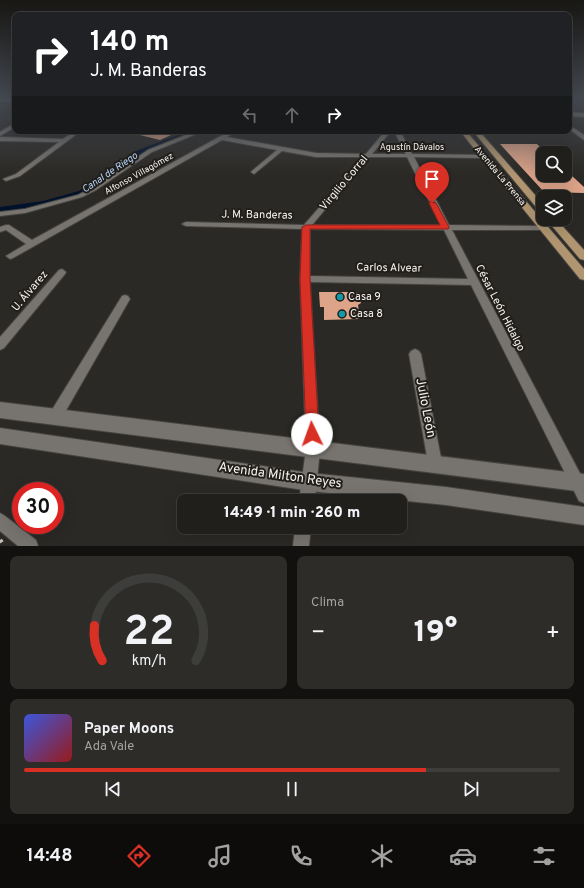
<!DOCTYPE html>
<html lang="es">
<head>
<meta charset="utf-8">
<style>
  body { margin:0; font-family:Overpass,sans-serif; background:#2d2c29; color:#f1f3f6; height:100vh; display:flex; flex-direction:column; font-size:15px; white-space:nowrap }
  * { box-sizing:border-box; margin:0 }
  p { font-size:13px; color:#a2a2a3 }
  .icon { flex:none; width:22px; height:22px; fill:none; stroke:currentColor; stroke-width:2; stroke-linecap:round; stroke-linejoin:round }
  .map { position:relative; height:546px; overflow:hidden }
  .details { display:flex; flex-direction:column; gap:10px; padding:10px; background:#12110f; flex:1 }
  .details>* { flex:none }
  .banner { position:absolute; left:12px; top:12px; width:560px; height:122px; border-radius:8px; box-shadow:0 4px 16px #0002,0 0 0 1px #3d3d3b; background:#202124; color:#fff; overflow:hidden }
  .controls { position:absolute; left:536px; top:146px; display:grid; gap:8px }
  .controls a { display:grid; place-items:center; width:36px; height:36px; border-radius:8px; background:#201f1c; box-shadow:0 4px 16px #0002,0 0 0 1px #3d3d3b; font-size:20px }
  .speed { position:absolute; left:12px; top:482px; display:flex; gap:8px; font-size:20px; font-weight:700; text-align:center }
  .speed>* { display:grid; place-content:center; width:52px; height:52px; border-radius:50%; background:#201f1c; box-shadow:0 4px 16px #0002,0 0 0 1px #3d3d3b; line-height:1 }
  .speed .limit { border:6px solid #d22; background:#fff; color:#111 }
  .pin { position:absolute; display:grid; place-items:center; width:34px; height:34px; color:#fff; margin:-41px -17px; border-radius:50% 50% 50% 0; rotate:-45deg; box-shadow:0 0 4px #0007 }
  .pin .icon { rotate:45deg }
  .me { position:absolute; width:44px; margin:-22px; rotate:357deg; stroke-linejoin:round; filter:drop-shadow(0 0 3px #0008) }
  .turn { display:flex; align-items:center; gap:14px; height:84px; padding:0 12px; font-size:18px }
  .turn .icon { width:52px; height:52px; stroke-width:2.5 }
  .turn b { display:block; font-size:28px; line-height:34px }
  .lanes { display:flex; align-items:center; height:38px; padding:0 12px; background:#0003; justify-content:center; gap:20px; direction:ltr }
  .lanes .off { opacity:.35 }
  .big { font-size:30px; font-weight:800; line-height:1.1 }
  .details .tile { flex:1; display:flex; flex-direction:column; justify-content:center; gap:6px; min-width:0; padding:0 14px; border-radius:8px; background:#2d2c29 }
  .details .dial { align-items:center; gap:0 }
  .dial svg { height:104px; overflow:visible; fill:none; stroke:#3d3d3b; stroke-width:7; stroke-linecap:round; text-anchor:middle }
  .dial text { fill:#f1f3f6; stroke:none }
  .song { display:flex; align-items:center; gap:12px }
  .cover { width:48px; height:48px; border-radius:6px; background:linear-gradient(135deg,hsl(230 70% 55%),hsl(0 70% 35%)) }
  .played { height:4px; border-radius:2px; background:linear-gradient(90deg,#d93025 75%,#3d3d3b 75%) }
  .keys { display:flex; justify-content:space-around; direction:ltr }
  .heat { display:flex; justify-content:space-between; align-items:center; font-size:22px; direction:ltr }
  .details .tiles { flex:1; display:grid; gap:10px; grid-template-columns:1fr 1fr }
  .tile:last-child { grid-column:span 2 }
  .trip { position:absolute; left:177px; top:494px; width:230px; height:40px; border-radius:8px; background:#201f1c; box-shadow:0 4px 16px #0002,0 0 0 1px #3d3d3b; font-weight:800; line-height:40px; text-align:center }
  .dock { display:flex; height:64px; justify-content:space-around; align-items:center; background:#0d0c0b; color:#a2a2a3 }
  .dock .icon { width:28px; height:28px }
  .dock .on { color:#d93025 }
  .dock b { font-size:18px; color:#f1f3f6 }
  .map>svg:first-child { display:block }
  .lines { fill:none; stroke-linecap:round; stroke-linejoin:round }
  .canal { fill:#00112c; fill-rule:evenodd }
  .building { fill:#dda489 }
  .minor-casing { stroke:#464440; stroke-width:2 }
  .tertiary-casing { stroke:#464440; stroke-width:2 }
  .secondary-casing { stroke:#464440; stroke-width:2 }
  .primary-casing { stroke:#464440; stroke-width:2 }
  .minor { fill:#77746f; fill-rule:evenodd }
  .tertiary { fill:#77746f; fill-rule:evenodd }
  .secondary { fill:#94846f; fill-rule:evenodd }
  .primary { fill:#b09570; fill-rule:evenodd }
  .rail { stroke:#c4c2bf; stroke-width:4.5; stroke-dasharray:3 6; stroke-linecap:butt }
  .route { fill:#d93025; stroke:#8d1f18 }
  .culture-dot { fill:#0f9aa8; stroke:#221f1b; stroke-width:1.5 }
  .labels { text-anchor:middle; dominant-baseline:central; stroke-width:4; stroke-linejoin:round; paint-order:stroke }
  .far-street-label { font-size:9px; fill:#f6f4f1; stroke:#221f1b }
  .far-water-label { font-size:10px; font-style:italic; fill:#b6d6fd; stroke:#221f1b }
  .street-label { font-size:11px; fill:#f6f4f1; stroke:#221f1b }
  .poi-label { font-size:11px; fill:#f6f4f1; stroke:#221f1b; text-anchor:start }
  .near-street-label { font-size:13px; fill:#f6f4f1; stroke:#221f1b }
</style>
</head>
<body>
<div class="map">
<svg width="584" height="546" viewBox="0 0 584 546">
  <rect width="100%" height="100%" fill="#2b2925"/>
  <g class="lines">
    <path class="canal" d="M 189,131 L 198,131 L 144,154 L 85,195 L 44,207 L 0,213 L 0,207 L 43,201 L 79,191 L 138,150 Z"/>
  </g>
  <path class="building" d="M 137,131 L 180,131 L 160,140 L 136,134 Z
    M 500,144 L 537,144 L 543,150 L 543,175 L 571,175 L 584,187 L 584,193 L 544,192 Z
    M 319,292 L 359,292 L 361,303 L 358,305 L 360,319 L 324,320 L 324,307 L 320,307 Z"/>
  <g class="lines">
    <g class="minor-casing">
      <path id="minor" d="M 15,123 L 15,127 L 0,136 L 0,132 Z
        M 569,125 L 584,135 L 584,140 L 569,129 Z
        M 75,131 L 81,131 L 20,176 L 6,181 L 3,179 L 16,174 L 59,142 L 0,141 L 0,137 L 63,139 Z
        M 196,131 L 204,131 L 152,152 L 96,190 L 82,197 L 25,213 L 0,216 L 0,212 L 25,209 L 78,195 L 92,188 L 148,150 Z
        M 230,131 L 237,131 L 227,137 L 316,153 L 366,154 L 385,131 L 391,131 L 372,154 L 406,154 L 394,131 L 400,131 L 412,154 L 485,155 L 486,156 L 483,158 L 414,157 L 449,225 L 543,226 L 547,228 L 543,230 L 452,230 L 584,481 L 584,503 L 579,501 L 471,285 L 310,282 L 320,449 L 315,501 L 299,501 L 306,449 L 300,279 L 302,229 L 186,226 L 182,224 L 186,222 L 304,225 L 363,157 L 316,157 L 282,151 L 254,174 L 251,172 L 252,171 L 277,150 L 222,140 L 13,258 L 10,259 L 6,256 L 26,244 L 6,230 L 0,232 L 0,227 L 6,225 L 9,225 L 32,240 ZM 369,157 L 407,157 L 441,225 L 312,225 ZM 310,229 L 444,230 L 468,279 L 310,276 Z
        M 62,269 L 66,272 L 65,274 L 4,348 L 0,350 L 0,337 L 59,270 Z
        M 125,295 L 128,296 L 130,299 L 60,421 L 55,423 L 50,421 L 49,417 L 50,413 L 122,296 Z
        M 415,349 L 419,351 L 421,354 L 442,463 L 440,468 L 435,470 L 430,468 L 428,463 L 409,354 L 411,351 Z
        M 0,513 L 5,516 L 36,540 L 38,546 L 18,546 L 0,531 Z
        M 295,527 L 311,527 L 309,546 L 293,546 Z"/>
    </g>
    <g class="tertiary-casing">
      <path id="tertiary" d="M 0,402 L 584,474 L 584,492 L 0,418 Z
        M 0,428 L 310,473 L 446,487 L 584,507 L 584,525 L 446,505 L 310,491 L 0,444 Z"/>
    </g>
    <g class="secondary-casing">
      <path id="secondary" d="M 0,98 L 15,98 L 15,102 L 0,101 Z
        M 569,112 L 584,113 L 584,117 L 569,116 Z"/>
    </g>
    <g class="primary-casing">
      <path id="primary" d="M 460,131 L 466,131 L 584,269 L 584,280 L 580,279 Z
        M 473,131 L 479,131 L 543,204 L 543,213 L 540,212 Z
        M 546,219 L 556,219 L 584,250 L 584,260 L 580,259 Z"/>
    </g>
    <use href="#minor" class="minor"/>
    <use href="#tertiary" class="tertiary"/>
    <use href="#secondary" class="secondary"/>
    <use href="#primary" class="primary"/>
    <path class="rail" d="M 0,540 L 4,546"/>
  </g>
  <linearGradient id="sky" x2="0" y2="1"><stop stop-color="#181714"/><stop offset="0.56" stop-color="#444951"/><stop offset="1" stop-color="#444951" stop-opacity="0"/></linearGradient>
  <rect width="584" height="175" fill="url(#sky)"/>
  <path class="route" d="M 430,201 L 436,203 L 449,227 L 448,229 L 310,229 L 310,279 L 319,434 L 317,439 L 312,440 L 308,439 L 306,434 L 300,279 L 302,227 L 306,225 L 440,225 L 429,203 Z"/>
  <g class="culture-dot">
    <circle cx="340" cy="297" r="4"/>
    <circle cx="342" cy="314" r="4"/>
  </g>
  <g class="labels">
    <g class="far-street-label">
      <text x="412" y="147">Agustín Dávalos</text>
      <text transform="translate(139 174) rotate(-29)">Alfonso Villagómez</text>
      <text transform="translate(500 176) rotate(50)">Avenida La Prensa</text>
    </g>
    <g class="far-water-label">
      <text transform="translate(110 173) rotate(-34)">Canal de Riego</text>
    </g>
    <g class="street-label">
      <text transform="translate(344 183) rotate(-50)">Virgilio Corral</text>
      <text transform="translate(257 215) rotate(1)">J. M. Banderas</text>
      <text transform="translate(389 268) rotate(1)">Carlos Alvear</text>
      <text transform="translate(30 291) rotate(-50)">U. Álvarez</text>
      <text transform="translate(500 308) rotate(63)">César León Hidalgo</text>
    </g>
    <g class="poi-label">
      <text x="348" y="297">Casa 9</text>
      <text x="350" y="314">Casa 8</text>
    </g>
    <g class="near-street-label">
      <text transform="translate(425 408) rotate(79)">Julio León</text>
      <text transform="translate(280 476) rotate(8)">Avenida Milton Reyes</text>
    </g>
  </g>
</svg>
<div class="controls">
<a><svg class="icon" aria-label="search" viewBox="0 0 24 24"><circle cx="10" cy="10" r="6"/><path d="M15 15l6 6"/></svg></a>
<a><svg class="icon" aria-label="layers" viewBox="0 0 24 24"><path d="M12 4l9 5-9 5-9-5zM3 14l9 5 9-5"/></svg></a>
</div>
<div class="speed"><div class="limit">30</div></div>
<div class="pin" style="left:432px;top:203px;background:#d93025"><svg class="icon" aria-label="arrive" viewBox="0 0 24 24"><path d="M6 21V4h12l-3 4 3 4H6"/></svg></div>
<svg class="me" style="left:312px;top:434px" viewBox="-20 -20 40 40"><circle r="19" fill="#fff"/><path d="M0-13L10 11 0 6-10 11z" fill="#d93025"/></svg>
<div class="trip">14:49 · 1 min · 260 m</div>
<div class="banner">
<div class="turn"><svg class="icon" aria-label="right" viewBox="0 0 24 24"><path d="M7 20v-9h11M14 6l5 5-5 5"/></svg><div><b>140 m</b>J. M. Banderas</div></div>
<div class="lanes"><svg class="icon off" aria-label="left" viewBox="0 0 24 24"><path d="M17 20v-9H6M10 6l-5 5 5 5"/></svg><svg class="icon off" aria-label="ahead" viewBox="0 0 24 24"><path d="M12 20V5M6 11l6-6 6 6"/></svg><svg class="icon" aria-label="right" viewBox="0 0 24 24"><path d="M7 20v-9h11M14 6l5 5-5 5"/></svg></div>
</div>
</div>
<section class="details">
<div class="tiles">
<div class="tile dial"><svg viewBox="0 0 100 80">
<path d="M14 69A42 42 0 1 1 86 69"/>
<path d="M14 69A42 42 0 0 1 8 42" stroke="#d93025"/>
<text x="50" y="56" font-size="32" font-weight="700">22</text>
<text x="50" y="72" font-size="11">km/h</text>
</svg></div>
<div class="tile"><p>Clima</p>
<div class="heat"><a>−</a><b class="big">19°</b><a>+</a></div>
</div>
<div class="tile">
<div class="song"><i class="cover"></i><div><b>Paper Moons</b><p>Ada Vale</p></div></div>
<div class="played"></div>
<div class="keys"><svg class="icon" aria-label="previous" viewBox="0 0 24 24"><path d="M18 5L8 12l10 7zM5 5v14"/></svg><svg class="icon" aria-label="pause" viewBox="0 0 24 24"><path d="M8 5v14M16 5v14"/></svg><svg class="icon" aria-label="next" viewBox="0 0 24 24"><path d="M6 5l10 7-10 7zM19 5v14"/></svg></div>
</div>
</div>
</section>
<nav class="dock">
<b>14:48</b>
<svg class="icon on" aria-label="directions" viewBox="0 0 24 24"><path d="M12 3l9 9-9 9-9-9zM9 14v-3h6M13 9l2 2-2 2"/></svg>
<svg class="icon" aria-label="music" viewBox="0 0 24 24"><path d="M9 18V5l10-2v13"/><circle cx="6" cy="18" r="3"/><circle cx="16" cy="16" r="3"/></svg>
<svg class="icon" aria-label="phone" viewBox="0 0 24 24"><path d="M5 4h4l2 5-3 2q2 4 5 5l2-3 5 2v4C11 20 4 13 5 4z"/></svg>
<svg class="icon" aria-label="climate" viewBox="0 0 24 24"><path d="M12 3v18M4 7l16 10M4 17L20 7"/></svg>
<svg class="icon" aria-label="car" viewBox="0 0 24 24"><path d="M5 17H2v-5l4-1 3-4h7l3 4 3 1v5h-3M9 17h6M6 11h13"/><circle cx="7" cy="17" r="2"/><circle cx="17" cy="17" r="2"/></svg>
<svg class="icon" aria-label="filters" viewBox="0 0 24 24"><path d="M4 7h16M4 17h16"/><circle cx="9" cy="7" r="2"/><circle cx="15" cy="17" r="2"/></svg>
</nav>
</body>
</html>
